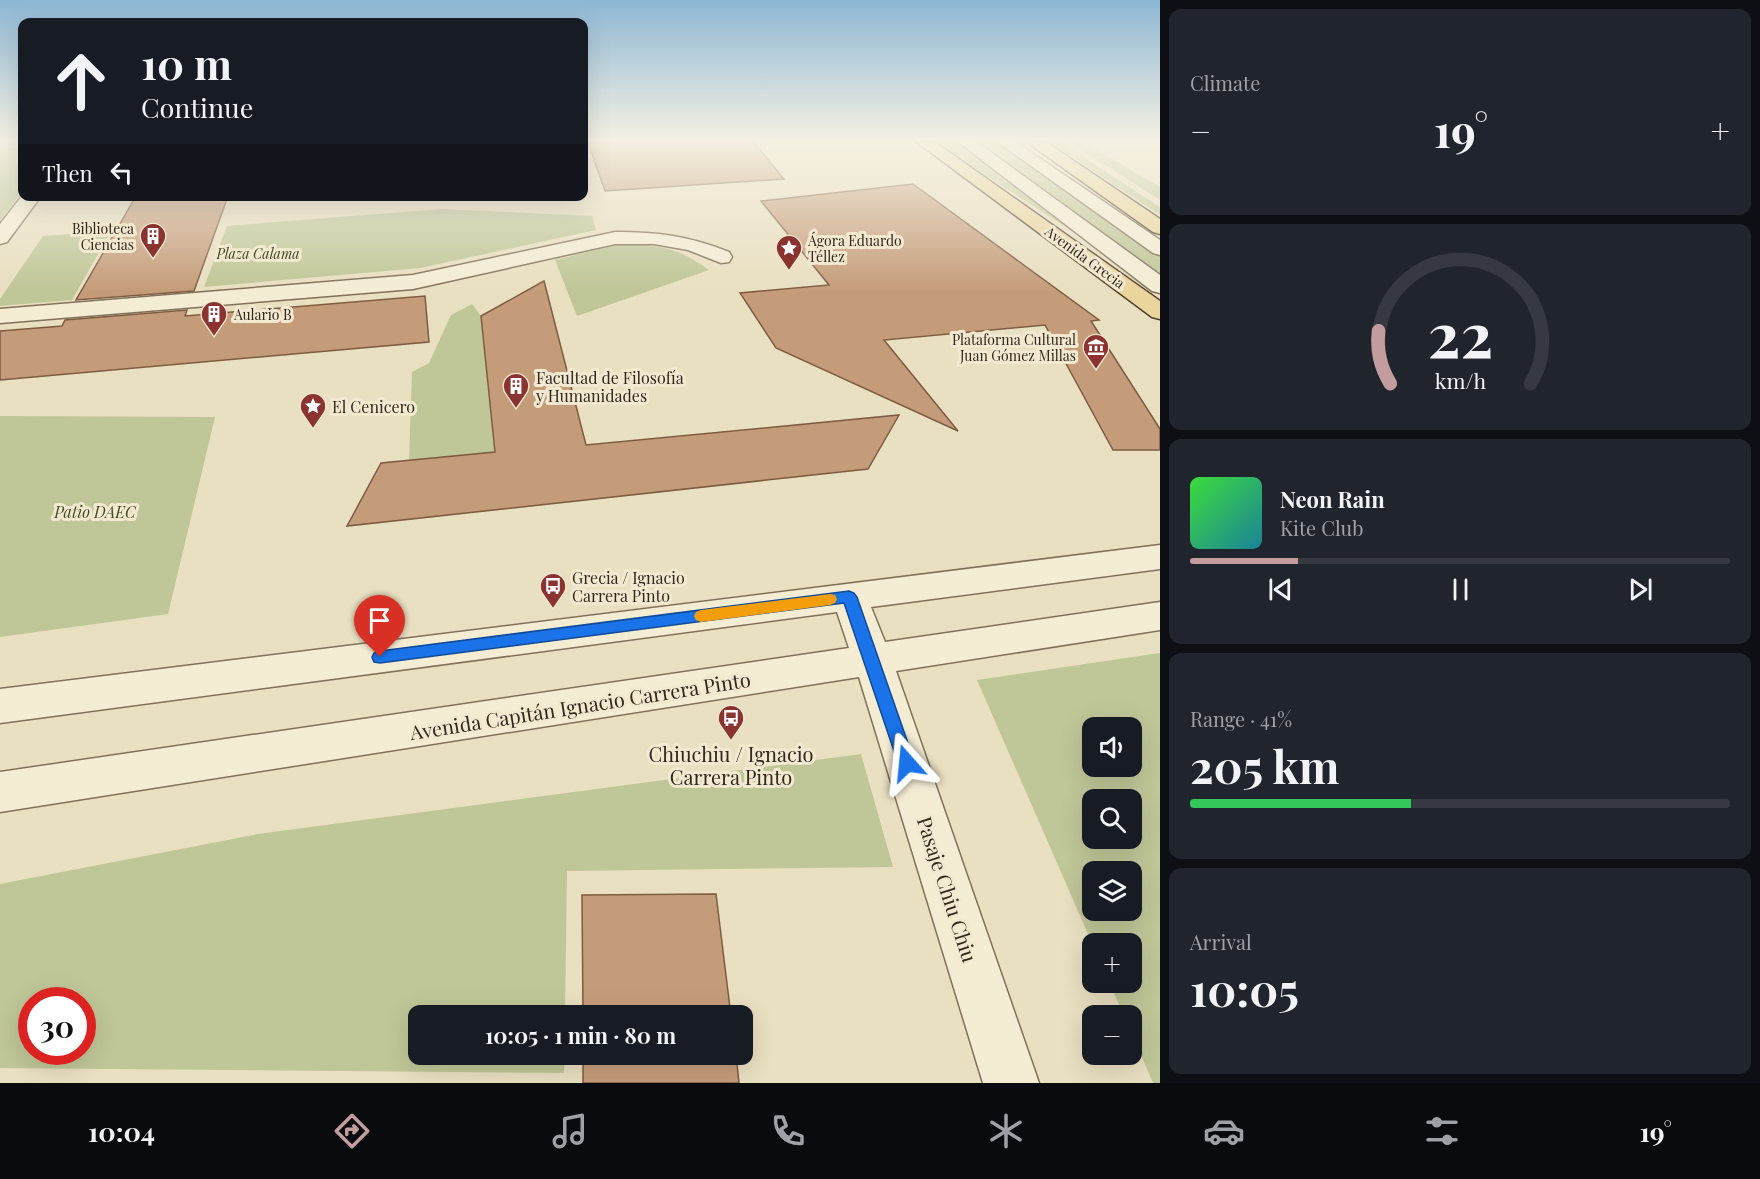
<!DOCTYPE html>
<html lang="en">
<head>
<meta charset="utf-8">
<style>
  body { margin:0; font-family:"Playfair Display",serif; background:#20242c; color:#f1f3f6; height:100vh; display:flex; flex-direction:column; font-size:22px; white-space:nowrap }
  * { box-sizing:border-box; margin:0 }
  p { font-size:20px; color:#9ea1a6 }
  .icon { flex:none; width:33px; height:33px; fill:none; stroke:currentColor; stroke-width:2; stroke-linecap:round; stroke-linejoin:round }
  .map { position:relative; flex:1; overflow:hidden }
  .drawer { display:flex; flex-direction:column; gap:9px; padding:9px; background:#0d0f14; width:600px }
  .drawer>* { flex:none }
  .top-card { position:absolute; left:18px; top:18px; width:570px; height:183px; border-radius:12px; box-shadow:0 6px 24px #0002; background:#171b24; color:#f1f3f6; overflow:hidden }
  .tools { position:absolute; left:1082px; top:717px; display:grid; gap:12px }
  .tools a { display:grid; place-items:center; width:60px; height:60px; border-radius:12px; background:#171b24; box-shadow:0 6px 24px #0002; font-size:30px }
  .speed { position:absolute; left:18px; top:987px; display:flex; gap:12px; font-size:30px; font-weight:700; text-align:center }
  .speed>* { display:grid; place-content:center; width:78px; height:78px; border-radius:50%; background:#171b24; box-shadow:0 6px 24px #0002; line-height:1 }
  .speed .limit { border:9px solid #d22; background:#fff; color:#111 }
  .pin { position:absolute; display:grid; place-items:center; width:51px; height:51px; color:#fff; margin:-62px -26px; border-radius:50% 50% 50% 0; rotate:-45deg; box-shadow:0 0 6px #0007 }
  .pin .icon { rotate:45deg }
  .me { position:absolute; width:66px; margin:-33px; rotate:342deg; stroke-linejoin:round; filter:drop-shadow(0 0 4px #0008) }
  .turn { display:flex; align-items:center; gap:21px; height:126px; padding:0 24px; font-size:27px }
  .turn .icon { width:78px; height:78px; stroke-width:2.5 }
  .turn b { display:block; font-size:42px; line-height:51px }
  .then { display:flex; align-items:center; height:57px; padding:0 24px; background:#0003; gap:12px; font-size:22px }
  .big { font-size:45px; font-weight:700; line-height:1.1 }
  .drawer .card { flex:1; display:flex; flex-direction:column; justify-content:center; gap:9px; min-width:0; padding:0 21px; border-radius:12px; background:#20242c }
  .drawer .dial { align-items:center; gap:0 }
  .dial svg { height:156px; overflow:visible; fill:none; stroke:#363941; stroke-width:7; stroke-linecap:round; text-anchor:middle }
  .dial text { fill:#f1f3f6; stroke:none }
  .song { display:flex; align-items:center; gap:18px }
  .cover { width:72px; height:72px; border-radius:9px; background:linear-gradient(135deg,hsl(120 70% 55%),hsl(190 70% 35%)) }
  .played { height:6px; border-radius:3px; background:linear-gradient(90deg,#c39d9d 20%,#363941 20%) }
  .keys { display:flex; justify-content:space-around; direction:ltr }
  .heat { display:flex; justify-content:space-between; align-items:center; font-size:33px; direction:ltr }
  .charge { height:9px; border-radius:4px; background:linear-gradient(90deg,#34c759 41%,#363941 0) }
  .trip { position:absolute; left:408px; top:1005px; width:345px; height:60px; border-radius:12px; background:#171b24; box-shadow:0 6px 24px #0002; font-weight:700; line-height:60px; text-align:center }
  .tabs { display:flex; height:96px; justify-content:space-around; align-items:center; background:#090b0e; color:#9ea1a6 }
  .tabs .icon { width:42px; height:42px }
  .tabs .active { color:#c39d9d }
  .tabs b { font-size:27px; color:#f1f3f6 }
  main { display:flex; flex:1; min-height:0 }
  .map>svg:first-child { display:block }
  .green { fill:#bfc697; fill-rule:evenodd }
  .building { fill:#c59c7a; stroke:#7e5c42; stroke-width:1.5 }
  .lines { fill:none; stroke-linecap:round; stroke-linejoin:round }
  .minor-casing { stroke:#81715a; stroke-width:3 }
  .major-casing { stroke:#4f3f2f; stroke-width:3 }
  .minor { fill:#f5ecd4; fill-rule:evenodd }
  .major { fill:#ead59c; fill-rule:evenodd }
  .route { fill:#1a73e8; stroke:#114b97; stroke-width:1.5 }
  .slow { fill:#f59e0b }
  .labels { text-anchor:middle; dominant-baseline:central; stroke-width:6; stroke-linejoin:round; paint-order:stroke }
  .far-poi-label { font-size:14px; fill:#32281d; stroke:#f2e9d0; text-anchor:end }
  .far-park-label { font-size:14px; font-style:italic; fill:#424d26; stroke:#f2e9d0 }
  .far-street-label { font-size:14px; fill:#32281d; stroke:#f2e9d0 }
  .poi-label { font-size:16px; fill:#32281d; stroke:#f2e9d0; text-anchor:start }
  .park-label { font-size:16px; font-style:italic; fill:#424d26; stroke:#f2e9d0 }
  .near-street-label { font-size:20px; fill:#32281d; stroke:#f2e9d0 }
  .near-poi-label { font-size:20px; fill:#32281d; stroke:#f2e9d0 }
</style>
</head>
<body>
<main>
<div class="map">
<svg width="1160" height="1083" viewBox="0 0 1160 1083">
  <rect width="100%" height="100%" fill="#e9dfc1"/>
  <path class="green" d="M 933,140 L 957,140 L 1104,252 L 941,146 Z
    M 970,140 L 994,140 L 1160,257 L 1160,275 Z
    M 1047,140 L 1057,140 L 1160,207 L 1160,215 Z
    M 1066,140 L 1080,140 L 1160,187 L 1160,200 Z
    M 22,148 L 22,192 L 0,220 L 0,149 Z
    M 442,209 L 592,216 L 596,230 L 420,268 L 204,287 L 227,226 Z
    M 111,231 L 72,300 L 0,306 L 0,299 L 43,236 Z
    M 623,243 C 660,246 678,247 709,270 L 577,316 L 555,260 Z
    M 472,304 L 481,316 L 495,452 L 409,461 L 412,372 L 429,363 L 451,315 Z
    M 0,416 L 215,417 L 168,614 L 0,637 Z
    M 1160,653 L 1160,1083 L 1153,1083 L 1131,1032 L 1131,1016 L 1124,1015 L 1109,983 L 1131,982 L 1131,944 L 1092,943 L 977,680 ZM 1092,728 L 1131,728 L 1131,766 L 1092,766 ZM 1092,800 L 1131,800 L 1131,838 L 1092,838 ZM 1092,872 L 1131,872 L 1131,910 L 1092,910 Z
    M 861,754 L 893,867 L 567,871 L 565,1015 L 418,1016 L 418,1054 L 565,1055 L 564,1073 L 0,1068 L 0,884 L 258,834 ZM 82,1000 L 82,1052 L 32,1052 L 32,1000 Z"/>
  <path class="building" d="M 587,140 L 752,140 L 784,179 L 605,191 Z
    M 913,184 L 1099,320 L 1091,321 L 1160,429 L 1160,450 L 1113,450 L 1045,325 L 884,340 L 958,431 L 776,348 L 740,293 L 829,285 L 761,201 Z
    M 136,196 L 228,196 L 194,291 L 76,300 Z
    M 544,281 L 586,445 L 899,415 L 868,469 L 347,526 L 381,463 L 495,452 L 481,316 Z
    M 425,296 L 429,342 L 0,380 L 0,331 L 62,326 L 65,320 L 187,310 L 185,316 Z
    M 716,894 L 731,1016 L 583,1016 L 582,895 Z
    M 583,1054 L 736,1054 L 739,1083 L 583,1083 Z"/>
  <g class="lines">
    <g class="minor-casing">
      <path id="minor" d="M 956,140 L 974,140 L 1160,275 L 1160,293 L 1152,291 Z
        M 995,140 L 1013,140 L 1160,240 L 1160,255 L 1153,253 Z
        M 22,196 L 41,196 L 7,242 L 0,244 L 0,224 Z
        M 615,232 C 658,232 689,236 729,252 L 732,257 L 729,262 L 721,263 L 688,250 L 654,244 L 615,244 L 413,289 L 0,323 L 0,309 L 413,275 Z
        M 1160,545 L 1160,569 L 871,607 L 885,642 L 1160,602 L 1160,630 L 896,671 L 1039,1083 L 983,1083 L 859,677 L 0,812 L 0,772 L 849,648 L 837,612 L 0,723 L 0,689 Z"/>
    </g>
    <g class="major-casing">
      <path id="major" d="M 914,140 L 932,140 L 1160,301 L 1160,319 L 1152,317 Z
        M 1024,140 L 1043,140 L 1160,219 L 1160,234 L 1153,232 Z"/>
    </g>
    <use href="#minor" class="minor"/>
    <use href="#major" class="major"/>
  </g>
  <linearGradient id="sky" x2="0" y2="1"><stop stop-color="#8db7d4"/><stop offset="0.48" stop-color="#f5f1e3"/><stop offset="1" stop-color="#f5f1e3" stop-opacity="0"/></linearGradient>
  <rect width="1160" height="291" fill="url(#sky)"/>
  <path class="route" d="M 849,591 L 854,593 L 857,597 L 915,763 L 913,769 L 907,771 L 901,769 L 898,763 L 844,603 L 380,663 L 374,662 L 372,657 L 374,653 L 380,651 Z"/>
  <path class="slow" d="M 830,594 L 835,595 L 837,599 L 835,603 L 830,605 L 701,622 L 696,620 L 694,616 L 696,612 L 701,610 Z"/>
  <defs>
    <g id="building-pin" transform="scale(1.35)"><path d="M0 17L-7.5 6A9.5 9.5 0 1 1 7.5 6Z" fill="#8b3330" stroke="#f2e9d0"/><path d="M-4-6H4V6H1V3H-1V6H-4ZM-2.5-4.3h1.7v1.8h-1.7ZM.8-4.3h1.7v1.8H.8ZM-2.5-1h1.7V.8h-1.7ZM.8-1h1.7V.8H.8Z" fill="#fff"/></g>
    <g id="sight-pin" transform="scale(1.35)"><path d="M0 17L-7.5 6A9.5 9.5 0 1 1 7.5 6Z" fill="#8b3330" stroke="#f2e9d0"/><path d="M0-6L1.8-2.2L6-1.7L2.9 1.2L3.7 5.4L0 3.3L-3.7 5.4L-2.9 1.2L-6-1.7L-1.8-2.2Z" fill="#fff"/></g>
    <g id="museum-pin" transform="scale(1.35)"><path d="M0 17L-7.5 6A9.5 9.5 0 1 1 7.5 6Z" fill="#8b3330" stroke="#f2e9d0"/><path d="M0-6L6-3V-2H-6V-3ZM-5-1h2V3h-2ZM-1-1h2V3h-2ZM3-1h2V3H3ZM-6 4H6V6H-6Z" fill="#fff"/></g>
    <g id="bus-pin" transform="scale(1.35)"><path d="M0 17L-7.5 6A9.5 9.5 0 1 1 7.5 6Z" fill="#8b3330" stroke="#f2e9d0"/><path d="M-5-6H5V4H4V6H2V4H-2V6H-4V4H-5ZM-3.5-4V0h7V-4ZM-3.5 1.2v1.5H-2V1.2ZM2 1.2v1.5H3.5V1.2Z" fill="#fff"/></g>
  </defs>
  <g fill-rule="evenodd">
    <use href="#building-pin" x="153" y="236"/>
    <use href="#sight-pin" x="789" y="248"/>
    <use href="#building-pin" x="214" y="314"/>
    <use href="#museum-pin" x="1096" y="347"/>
    <use href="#building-pin" x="516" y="386"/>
    <use href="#sight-pin" x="313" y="406"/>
    <use href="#bus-pin" x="553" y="586"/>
    <use href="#bus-pin" x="731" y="718"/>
  </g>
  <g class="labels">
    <g class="far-poi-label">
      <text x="134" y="228">Biblioteca<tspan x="134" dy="16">Ciencias</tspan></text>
      <text x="808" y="240" text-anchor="start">Ágora Eduardo<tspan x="808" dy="16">Téllez</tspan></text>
      <text x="234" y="314" text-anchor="start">Aulario B</text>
      <text x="1076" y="339">Plataforma Cultural<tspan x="1076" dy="16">Juan Gómez Millas</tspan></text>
    </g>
    <g class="far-park-label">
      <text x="258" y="253">Plaza Calama</text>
    </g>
    <g class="far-street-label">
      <text transform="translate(1085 257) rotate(36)">Avenida Grecia</text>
    </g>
    <g class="poi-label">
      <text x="536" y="377">Facultad de Filosofía<tspan x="536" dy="18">y Humanidades</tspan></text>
      <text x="332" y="406">El Cenicero</text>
      <text x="572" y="577">Grecia / Ignacio<tspan x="572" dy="18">Carrera Pinto</tspan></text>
    </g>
    <g class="park-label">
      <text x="95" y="511">Patio DAEC</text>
    </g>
    <g class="near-street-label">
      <text transform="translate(580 705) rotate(-9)">Avenida Capitán Ignacio Carrera Pinto</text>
      <text transform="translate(948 889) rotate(72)">Pasaje Chiu Chiu</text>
    </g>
    <g class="near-poi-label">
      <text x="731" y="753">Chiuchiu / Ignacio<tspan x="731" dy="23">Carrera Pinto</tspan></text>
    </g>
  </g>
</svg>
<div class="tools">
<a><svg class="icon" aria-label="sound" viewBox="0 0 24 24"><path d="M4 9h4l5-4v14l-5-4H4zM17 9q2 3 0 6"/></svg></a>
<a><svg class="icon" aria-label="search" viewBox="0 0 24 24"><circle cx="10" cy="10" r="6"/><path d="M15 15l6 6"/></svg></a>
<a><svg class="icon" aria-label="layers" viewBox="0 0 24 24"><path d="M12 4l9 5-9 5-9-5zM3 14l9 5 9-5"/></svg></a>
<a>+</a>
<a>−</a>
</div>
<div class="speed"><div class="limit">30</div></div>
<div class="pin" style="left:380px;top:657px;background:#d93025"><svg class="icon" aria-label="arrive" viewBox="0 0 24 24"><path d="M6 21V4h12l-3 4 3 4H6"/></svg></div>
<svg class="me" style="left:907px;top:763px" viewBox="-20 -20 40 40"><path d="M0-17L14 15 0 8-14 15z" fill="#1a73e8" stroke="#fff" stroke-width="4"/></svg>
<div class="trip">10:05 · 1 min · 80 m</div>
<div class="top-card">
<div class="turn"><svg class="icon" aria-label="ahead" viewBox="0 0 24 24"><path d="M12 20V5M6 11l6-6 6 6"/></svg><div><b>10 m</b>Continue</div></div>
<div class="then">Then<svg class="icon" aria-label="left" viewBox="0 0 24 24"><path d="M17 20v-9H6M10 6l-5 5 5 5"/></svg></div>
</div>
</div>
<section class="drawer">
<div class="card"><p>Climate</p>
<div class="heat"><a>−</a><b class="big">19°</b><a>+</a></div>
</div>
<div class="card dial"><svg viewBox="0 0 100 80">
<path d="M14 69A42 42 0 1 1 86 69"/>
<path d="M14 69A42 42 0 0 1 8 42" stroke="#c39d9d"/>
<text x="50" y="56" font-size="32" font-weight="700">22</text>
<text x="50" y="72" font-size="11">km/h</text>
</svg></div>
<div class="card">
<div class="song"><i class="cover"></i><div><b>Neon Rain</b><p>Kite Club</p></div></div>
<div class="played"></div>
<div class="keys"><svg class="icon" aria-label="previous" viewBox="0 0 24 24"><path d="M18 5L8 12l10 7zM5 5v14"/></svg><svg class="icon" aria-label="pause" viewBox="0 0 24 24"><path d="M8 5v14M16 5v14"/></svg><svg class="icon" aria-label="next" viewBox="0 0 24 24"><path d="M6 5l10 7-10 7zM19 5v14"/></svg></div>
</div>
<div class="card"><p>Range · 41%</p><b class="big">205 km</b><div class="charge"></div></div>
<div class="card"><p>Arrival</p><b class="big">10:05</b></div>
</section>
</main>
<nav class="tabs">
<b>10:04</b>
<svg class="icon active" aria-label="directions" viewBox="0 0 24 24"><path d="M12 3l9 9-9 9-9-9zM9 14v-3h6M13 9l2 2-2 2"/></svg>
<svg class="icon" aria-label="music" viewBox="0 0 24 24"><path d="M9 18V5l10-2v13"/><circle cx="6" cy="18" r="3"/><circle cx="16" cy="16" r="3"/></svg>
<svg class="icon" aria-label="phone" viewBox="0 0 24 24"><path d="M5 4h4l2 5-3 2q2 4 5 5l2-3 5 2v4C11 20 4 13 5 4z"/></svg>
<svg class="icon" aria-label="climate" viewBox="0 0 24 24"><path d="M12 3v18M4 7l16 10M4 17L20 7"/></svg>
<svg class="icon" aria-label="car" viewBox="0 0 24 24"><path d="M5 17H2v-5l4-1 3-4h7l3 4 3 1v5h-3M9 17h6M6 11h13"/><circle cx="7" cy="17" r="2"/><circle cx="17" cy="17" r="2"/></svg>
<svg class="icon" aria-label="filters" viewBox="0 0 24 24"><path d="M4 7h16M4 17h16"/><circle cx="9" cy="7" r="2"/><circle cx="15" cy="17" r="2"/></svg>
<b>19°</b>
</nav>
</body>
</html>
